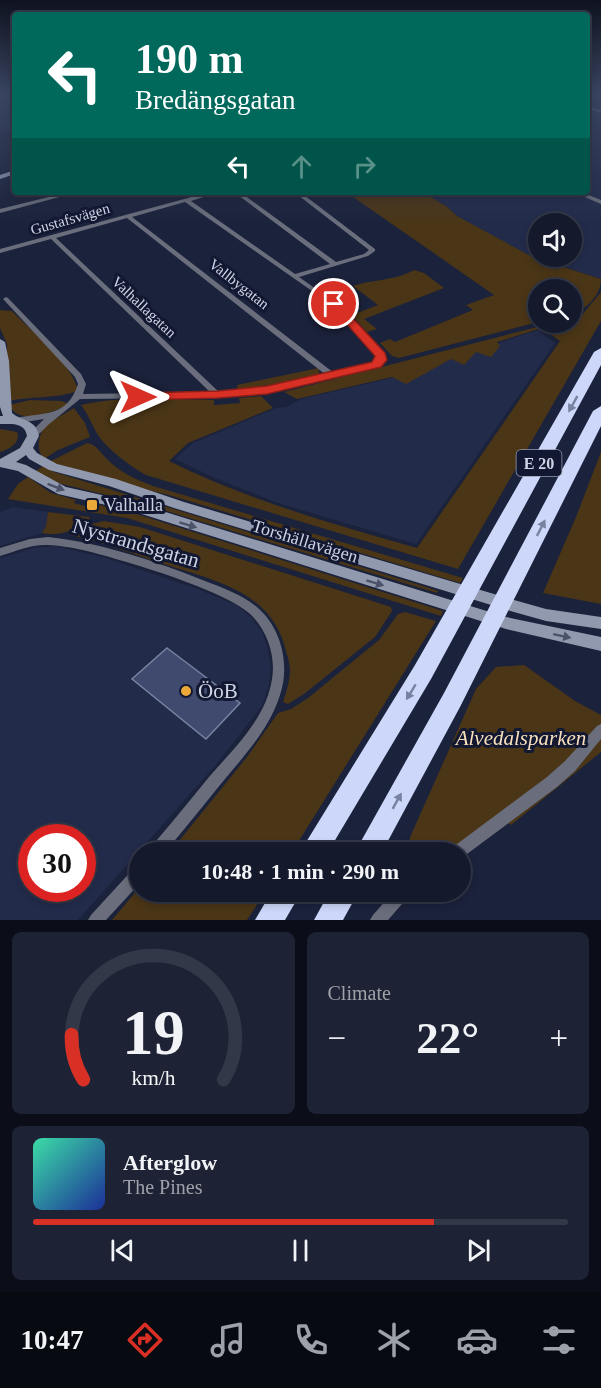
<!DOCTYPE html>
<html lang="en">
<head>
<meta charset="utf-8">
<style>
  body { margin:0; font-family:Georgia,serif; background:#1d2334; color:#f1f3f6; height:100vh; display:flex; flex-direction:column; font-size:22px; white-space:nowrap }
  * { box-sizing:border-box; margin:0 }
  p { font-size:20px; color:#9da1a9 }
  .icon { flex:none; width:33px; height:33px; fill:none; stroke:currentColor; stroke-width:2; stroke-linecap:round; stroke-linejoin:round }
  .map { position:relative; height:920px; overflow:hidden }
  .side { display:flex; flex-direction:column; gap:12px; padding:12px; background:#0b0e18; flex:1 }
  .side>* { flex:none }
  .hud { position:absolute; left:12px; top:12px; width:578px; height:183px; border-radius:6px; box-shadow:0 3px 9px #0003,0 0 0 2px #333848; background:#00695c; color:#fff; overflow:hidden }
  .buttons { position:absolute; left:528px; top:213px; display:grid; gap:12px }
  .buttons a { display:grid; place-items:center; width:54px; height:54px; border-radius:50%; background:#141a2c; box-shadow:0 3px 9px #0003,0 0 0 2px #333848; font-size:30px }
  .speed { position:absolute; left:18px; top:824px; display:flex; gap:12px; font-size:30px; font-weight:700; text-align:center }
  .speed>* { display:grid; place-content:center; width:78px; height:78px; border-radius:50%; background:#141a2c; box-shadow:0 3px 9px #0003,0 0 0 2px #333848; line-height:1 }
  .speed .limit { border:9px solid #d22; background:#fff; color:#111 }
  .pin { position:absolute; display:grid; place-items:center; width:51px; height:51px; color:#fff; margin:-26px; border:3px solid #fff; border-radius:50%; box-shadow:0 2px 6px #0007 }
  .me { position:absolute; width:66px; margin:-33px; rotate:90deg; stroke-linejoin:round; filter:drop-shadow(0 0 4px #0008) }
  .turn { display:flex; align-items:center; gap:21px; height:126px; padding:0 24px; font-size:27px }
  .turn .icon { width:78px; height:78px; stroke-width:2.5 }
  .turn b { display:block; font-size:42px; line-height:51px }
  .lanes { display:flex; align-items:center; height:57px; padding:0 24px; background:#0003; justify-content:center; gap:30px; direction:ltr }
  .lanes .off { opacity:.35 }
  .big { font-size:45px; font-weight:700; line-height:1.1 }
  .side .tile { flex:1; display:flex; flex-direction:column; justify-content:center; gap:9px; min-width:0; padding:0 21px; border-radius:9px; background:#1d2334 }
  .side .dial { align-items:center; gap:0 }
  .dial svg { height:156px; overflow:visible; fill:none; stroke:#333848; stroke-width:7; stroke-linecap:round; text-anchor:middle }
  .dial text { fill:#f1f3f6; stroke:none }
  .song { display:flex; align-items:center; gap:18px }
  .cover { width:72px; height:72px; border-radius:9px; background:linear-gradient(135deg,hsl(160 70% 55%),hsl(230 70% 35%)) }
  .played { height:6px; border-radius:3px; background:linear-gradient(90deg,#d93025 75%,#333848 75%) }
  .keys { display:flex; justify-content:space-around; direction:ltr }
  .heat { display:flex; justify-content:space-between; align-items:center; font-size:33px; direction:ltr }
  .side .tiles { flex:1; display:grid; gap:12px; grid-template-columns:1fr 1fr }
  .tile:last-child { grid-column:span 2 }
  .trip { position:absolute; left:129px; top:842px; width:342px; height:60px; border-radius:30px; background:#141a2c; box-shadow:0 3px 9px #0003,0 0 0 2px #333848; font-weight:700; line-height:60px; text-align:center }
  .menu { display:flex; height:96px; justify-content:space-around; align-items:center; background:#080a12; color:#9da1a9 }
  .menu .icon { width:42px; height:42px }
  .menu .selected { color:#d93025 }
  .menu b { font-size:27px; color:#f1f3f6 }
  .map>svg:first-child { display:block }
  .built { fill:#222b4a; fill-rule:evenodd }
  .green { fill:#4a3516 }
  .building { fill:#404a6e; stroke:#7882a1; stroke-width:1.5 }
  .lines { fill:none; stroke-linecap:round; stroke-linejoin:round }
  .street { fill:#6a6e7c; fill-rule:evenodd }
  .secondary { fill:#9199ae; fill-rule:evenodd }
  .highway { fill:#ccd7f9; fill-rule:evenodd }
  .oneway { fill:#78819f }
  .oneway2 { fill:#4b5269 }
  .route { fill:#d93025; stroke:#8d1f18; stroke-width:1.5 }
  .poi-dot { fill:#eca93a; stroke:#121831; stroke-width:2 }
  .labels { text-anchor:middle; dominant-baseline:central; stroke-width:6; stroke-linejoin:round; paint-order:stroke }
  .far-street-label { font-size:15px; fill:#ced4e5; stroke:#121831 }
  .shield { fill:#121831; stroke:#969caf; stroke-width:1.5 }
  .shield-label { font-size:16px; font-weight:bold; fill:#ced4e5 }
  .poi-label { font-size:18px; fill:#ced4e5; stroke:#121831; text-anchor:start }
  .street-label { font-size:18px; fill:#ced4e5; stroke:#121831 }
  .near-street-label { font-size:21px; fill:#ced4e5; stroke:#121831 }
  .near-poi-label { font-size:21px; fill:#ced4e5; stroke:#121831; text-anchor:start }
  .near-park-label { font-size:21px; font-style:italic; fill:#f9dfbc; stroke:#121831 }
</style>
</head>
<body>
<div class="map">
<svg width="601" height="920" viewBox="0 0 601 920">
  <rect width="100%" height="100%" fill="#1b223b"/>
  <path class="built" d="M 0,95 L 15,95 L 15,130 L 0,132 Z
    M 587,95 L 601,95 L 601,279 L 555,264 L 549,266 L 524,255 L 457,216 L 446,206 L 422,192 L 586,192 ZM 538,224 L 572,224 L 572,256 L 538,256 Z
    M 538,330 L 555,343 L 416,544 L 278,503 L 215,478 L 175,459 L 193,443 L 276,408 L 287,407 L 301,399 L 392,378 Z
    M 12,507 L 48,512 L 46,526 L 42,533 L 0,546 L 0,512 Z
    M 54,546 L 106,558 L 198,589 L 236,605 L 251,617 L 262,632 L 267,646 L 271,666 L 269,686 L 262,706 L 215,766 L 78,920 L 0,920 L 0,558 L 34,548 ZM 32,837 L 82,837 L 82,888 L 32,888 Z"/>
  <path class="green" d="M 346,192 L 422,192 L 446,206 L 457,216 L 549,266 L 554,264 L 601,279 C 601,295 586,310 572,314 L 572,290 L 538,290 L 538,322 L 399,358 L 392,356 L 380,343 L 390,339 L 395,342 L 473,310 L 466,305 L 494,295 Z
    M 414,270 L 424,273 L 444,288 L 364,319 L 377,329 L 367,332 L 352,315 L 378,305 L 353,286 C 375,279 394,281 414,270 Z
    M 601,292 L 601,321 L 458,569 L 146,475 C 130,466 108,450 98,435 C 92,425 88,414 81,405 C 124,395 171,400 214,400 L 214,405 L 240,403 L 239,398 L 261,396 L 273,408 L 188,443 L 169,461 C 248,500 332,524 417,548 L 560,341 L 542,328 L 497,342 L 500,346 L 491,357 L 476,352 L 464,365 L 451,359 L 406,384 L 392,377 L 297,399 L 284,392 L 553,323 L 572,322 L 572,318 L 582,315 Z
    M 0,310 L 12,311 C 31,331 73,364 78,391 C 56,399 31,396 8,401 L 7,344 L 0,328 Z
    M 319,368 L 319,373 L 312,378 L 238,390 L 237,385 Z
    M 30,400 L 61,401 L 70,404 C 53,412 20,427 9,405 Z
    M 74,408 L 85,423 L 90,437 L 58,450 L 44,459 C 35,449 39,436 45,425 Z
    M 0,429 L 17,432 C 21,444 9,449 0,452 Z
    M 87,443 C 96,444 100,452 106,458 C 119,472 135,479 153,486 L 463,578 L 460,583 L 169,495 L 129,486 L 49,462 Z
    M 601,452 L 601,604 L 543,593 L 576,517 Z
    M 43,466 L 54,472 L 426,587 L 438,591 L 437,593 L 143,504 L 58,483 L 34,472 Z
    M 28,477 L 51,493 L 76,500 L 74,503 L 85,506 L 85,508 L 96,510 L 100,505 L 130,512 L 443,611 L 441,616 L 127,518 L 8,499 L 18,484 Z
    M 48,512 L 89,517 L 90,519 C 78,530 58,537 42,533 L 46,526 Z
    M 104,521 L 140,527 L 391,607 L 392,611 L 375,637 L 304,694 L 288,704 L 283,702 C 286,692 290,681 290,670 C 290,662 286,652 284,644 C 268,591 213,580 167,565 C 135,555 104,542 71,535 L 92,524 Z
    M 405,612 L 436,621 L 292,852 L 170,852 L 247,757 L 278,713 L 291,709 L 308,698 L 379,640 L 398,614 Z
    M 524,665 L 575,701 L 601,715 L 601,752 L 511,825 L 502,819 L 457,852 L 406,852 L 411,835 L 476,689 L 496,667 Z
    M 139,888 L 140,891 L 266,891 L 247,920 L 112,920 Z"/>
  <path class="building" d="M 167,648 L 240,703 L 206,739 L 132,679 Z"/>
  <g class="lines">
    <path class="street" d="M 586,105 L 601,110 L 601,113 L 586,108 Z
      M 69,192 L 78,192 L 0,213 L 0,209 Z
      M 210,192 L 219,192 L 191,201 L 295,274 L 330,264 L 234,192 L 240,192 L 336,262 L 364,254 L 369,250 L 294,192 L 300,192 L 375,249 L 375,251 L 368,256 L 299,277 L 336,303 L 384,353 L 385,360 L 374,368 L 285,389 L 243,395 L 178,398 L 80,399 L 48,425 L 37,436 L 31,436 L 30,434 L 31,432 L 44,419 L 19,423 L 15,420 L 16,418 C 44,412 67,418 78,384 L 75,377 L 4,300 L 3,299 L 6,297 L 8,298 L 81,374 L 86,384 L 83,394 L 210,392 L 51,239 L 0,253 L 0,249 ZM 185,202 L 332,305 L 377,355 L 377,359 L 368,364 L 334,373 L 132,217 ZM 127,218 L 326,375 C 291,383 256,390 219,392 L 56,238 Z
      M 573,192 L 581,192 L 601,200 L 601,204 Z
      M 48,537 C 102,543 155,561 205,581 C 223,588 243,595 258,608 C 282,629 290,666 280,695 C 269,730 243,757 220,785 C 202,807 184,830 165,852 L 149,852 L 151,847 C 171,824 190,800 209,777 C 234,748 266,719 272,679 C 276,656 267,629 249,613 C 234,601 214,593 197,586 C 167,574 137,565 106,556 C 88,551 68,546 48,545 C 32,544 16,551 0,556 L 0,548 L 30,539 Z
      M 601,724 L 601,739 L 575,771 L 557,787 L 463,857 L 460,858 L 460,852 L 451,852 L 453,847 L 547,777 L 565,761 L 597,726 Z
      M 140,865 L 140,883 L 106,920 L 88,920 L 91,915 L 135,867 Z
      M 394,891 L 411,891 L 409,896 L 388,920 L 370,920 L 373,915 Z"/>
    <path class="secondary" d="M 15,170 L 15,174 L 0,179 L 0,175 Z
      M 0,339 L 5,342 L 9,361 L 12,413 C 23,422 36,419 39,436 L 33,448 L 37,453 L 57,464 L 116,479 L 184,502 L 514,600 L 546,609 L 601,617 L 601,629 L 546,621 L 514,612 L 174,508 L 109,486 L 49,470 L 29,459 L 26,455 L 16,462 L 26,465 L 66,487 L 133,502 L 506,617 L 601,637 L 601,651 L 506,629 L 132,511 L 58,494 L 18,471 L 0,467 L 0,459 L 20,448 L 27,436 C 25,422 11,424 0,424 L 0,416 L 3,416 L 0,407 Z"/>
    <path class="highway" d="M 601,348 L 601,365 L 431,679 L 328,852 L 300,852 L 415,665 L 594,352 Z
      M 601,406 L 601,426 L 460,707 L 382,852 L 355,852 L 444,693 L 593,411 Z
      M 272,891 L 302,891 L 285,920 L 255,920 Z
      M 330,891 L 359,891 L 343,920 L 314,920 Z"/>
  </g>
  <defs><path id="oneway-solid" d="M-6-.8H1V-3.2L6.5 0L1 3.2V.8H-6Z" transform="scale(1.5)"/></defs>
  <g class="oneway">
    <use href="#oneway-solid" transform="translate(573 404) rotate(119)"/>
    <use href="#oneway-solid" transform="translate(541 528) rotate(-63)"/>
    <use href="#oneway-solid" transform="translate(411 692) rotate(121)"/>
    <use href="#oneway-solid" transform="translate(397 801) rotate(-61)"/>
  </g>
  <g class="oneway2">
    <use href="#oneway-solid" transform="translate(56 487) rotate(21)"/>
    <use href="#oneway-solid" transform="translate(188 525) rotate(17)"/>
    <use href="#oneway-solid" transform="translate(375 583) rotate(17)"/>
    <use href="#oneway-solid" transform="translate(562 636) rotate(12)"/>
  </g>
  <linearGradient id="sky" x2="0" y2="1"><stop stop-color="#0f1320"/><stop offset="0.42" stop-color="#394460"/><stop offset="1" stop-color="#394460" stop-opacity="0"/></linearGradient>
  <rect width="601" height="224" fill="url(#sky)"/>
  <path class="route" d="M 334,301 L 338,302 L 385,353 L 387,360 L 381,367 L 267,394 L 218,398 L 138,400 L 132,397 L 138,393 L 218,391 L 267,386 L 372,362 L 375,356 L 329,304 Z"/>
  <g class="poi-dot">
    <rect x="86" y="499" width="12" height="12" rx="3"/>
    <circle cx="186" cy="691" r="6"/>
  </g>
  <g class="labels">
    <g class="far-street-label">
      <text transform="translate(70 219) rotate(-16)">Gustafsvägen</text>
      <text transform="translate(239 284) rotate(38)">Vallbygatan</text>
      <text transform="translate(144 307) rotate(43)">Valhallagatan</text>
    </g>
    <rect class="shield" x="516.5" y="450" width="45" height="26" rx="4.5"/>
    <g class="shield-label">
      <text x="539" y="463">E 20</text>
    </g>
    <g class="poi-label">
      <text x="104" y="505">Valhalla</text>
    </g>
    <g class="street-label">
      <text transform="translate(305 541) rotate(17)">Torshällavägen</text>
    </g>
    <g class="near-street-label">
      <text transform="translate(136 543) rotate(16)">Nystrandsgatan</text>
    </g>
    <g class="near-poi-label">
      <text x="198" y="691">ÖoB</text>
    </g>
    <g class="near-park-label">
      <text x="521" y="738">Alvedalsparken</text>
    </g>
  </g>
</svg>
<div class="buttons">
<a><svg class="icon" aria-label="sound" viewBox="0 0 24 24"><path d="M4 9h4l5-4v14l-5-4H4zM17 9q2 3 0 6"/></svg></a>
<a><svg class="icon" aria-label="search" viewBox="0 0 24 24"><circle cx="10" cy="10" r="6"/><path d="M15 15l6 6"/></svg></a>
</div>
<div class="speed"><div class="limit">30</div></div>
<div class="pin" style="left:334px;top:304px;background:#d93025"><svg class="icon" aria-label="arrive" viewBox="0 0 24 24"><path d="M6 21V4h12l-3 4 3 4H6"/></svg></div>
<svg class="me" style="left:138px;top:397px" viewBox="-20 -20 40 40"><path d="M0-17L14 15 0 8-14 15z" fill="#d93025" stroke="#fff" stroke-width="4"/></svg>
<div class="trip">10:48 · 1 min · 290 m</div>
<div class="hud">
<div class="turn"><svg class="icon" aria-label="left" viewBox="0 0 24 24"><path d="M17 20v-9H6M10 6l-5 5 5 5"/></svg><div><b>190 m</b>Bredängsgatan</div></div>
<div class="lanes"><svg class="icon" aria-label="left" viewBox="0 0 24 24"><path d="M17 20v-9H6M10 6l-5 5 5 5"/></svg><svg class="icon off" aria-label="ahead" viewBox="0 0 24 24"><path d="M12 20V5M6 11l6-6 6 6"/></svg><svg class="icon off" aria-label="right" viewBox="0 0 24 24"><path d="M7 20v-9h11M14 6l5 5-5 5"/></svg></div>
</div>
</div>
<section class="side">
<div class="tiles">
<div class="tile dial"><svg viewBox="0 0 100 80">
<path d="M14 69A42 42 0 1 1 86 69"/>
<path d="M14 69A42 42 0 0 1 8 46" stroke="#d93025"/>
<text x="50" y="56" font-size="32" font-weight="700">19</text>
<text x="50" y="72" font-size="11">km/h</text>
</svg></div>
<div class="tile"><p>Climate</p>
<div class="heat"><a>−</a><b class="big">22°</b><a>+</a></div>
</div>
<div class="tile">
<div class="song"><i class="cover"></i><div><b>Afterglow</b><p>The Pines</p></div></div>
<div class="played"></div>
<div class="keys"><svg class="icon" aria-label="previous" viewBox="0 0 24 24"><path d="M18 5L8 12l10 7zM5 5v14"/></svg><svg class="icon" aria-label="pause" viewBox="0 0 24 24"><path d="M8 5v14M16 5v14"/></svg><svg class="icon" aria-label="next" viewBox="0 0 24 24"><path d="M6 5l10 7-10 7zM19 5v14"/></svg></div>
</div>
</div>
</section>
<nav class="menu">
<b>10:47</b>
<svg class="icon selected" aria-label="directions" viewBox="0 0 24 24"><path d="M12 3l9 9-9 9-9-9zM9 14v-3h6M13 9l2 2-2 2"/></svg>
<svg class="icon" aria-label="music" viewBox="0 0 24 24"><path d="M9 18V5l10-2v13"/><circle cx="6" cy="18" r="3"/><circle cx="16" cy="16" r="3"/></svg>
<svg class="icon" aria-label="phone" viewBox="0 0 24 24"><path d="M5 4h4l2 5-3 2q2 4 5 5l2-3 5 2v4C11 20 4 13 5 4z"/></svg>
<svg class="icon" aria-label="climate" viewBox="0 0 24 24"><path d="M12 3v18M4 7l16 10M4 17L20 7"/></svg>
<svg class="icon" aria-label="car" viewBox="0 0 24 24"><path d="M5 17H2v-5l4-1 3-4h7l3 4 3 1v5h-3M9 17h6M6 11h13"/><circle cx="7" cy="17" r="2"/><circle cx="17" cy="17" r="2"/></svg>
<svg class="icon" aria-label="filters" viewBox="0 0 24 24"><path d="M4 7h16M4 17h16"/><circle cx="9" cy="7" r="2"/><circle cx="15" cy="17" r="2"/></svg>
</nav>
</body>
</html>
